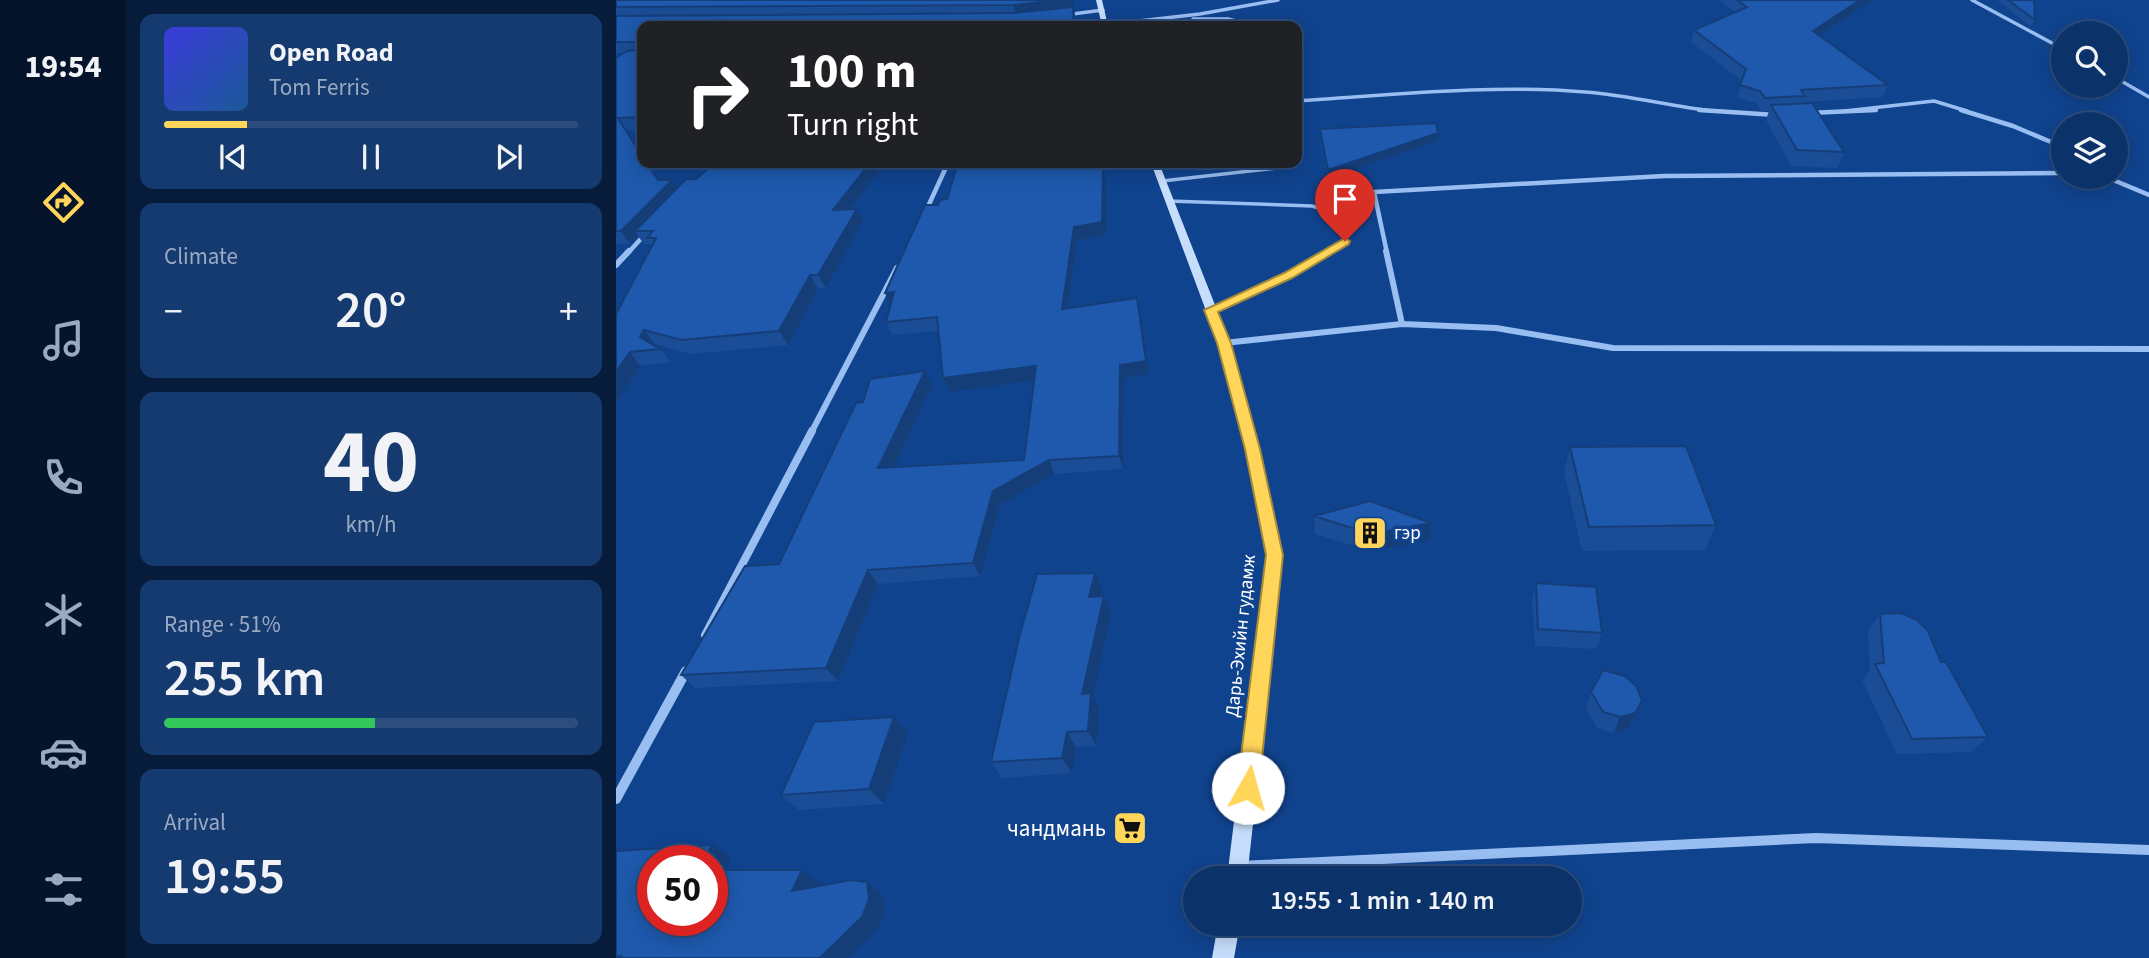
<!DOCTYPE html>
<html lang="en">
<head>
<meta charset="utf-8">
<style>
  body { margin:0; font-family:"Source Sans 3",sans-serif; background:#153a70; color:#f1f3f6; height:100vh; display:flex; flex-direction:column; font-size:26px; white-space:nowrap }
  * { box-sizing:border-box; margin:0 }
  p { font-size:23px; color:#9aaac1 }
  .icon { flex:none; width:38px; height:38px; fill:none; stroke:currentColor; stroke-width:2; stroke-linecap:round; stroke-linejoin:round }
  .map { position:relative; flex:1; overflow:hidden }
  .drawer { display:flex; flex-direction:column; gap:14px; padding:14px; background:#071c3a; width:490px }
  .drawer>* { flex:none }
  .top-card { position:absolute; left:21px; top:21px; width:665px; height:147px; border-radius:14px; box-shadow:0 4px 18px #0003,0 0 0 2px #2c4d7e; background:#202124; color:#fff; overflow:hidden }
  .buttons { position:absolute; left:1435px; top:21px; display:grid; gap:14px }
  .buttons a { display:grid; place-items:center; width:77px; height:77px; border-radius:50%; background:#0c326a; box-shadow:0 4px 18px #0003,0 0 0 2px #2c4d7e; font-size:35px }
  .speed { position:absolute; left:21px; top:845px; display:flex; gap:14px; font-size:35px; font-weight:700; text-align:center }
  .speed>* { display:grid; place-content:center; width:91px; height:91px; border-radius:50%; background:#0c326a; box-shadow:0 4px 18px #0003,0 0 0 2px #2c4d7e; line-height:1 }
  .speed .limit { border:10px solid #d22; background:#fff; color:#111 }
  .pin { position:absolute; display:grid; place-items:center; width:60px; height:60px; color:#fff; margin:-72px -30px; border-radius:50% 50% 50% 0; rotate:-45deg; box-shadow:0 0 7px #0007 }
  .pin .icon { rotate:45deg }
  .me { position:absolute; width:77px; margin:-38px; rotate:7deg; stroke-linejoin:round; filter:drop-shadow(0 0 5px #0008) }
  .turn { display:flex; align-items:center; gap:24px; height:147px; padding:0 35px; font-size:32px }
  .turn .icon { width:91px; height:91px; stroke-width:2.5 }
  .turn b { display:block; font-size:49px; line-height:60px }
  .big { font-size:52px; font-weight:600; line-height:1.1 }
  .drawer .tile { flex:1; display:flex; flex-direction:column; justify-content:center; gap:10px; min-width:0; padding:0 24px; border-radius:14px; background:#153a70 }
  .drawer .dial { align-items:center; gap:0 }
  .dial b { font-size:91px; line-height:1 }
  .song { display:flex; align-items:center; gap:21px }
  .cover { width:84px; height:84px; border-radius:10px; background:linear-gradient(135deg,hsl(240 70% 55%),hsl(210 70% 35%)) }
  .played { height:7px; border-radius:4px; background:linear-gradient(90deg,#ffd55a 20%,#2c4d7e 20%) }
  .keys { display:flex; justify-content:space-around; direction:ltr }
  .heat { display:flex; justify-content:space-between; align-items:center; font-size:38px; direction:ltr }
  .charge { height:10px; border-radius:5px; background:linear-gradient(90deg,#34c759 51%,#2c4d7e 0) }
  .trip { position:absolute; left:567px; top:866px; width:399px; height:70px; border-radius:35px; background:#0c326a; box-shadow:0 4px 18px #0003,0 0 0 2px #2c4d7e; font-weight:600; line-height:70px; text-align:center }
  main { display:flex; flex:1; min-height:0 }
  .tab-bar { display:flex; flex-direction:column; width:126px; justify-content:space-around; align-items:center; background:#05142a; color:#9aaac1 }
  .tab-bar .icon { width:49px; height:49px }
  .tab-bar .current { color:#ffd55a }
  .tab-bar b { font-size:32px; color:#f1f3f6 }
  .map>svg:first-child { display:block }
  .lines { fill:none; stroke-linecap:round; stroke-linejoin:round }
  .service-far1 { stroke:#99bef2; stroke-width:3.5 }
  .service { stroke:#99bef2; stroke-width:4.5 }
  .minor-far4 { stroke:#99bef2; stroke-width:3.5 }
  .minor-far3 { stroke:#99bef2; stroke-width:4.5 }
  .minor-far2 { stroke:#99bef2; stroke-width:6 }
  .minor-far1 { stroke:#99bef2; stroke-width:8 }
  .minor { stroke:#99bef2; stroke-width:10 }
  .secondary { fill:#c7ddfc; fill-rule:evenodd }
  .wall { fill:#1a4d95 }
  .shaded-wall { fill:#153e79 }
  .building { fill:#1e59ad; stroke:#153e79; stroke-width:2 }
  .route { fill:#ffd55a; stroke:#a68a3a; stroke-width:2 }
  .labels { text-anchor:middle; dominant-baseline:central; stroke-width:7; stroke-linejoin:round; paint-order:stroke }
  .poi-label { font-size:19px; fill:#fff; stroke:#10438e; text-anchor:start }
  .street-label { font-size:19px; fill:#fff; stroke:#10438e }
  .near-poi-label { font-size:23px; fill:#fff; stroke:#10438e; text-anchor:end }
</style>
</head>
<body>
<main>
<nav class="tab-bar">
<b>19:54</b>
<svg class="icon current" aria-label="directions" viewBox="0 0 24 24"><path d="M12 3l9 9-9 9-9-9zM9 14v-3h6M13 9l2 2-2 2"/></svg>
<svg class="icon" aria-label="music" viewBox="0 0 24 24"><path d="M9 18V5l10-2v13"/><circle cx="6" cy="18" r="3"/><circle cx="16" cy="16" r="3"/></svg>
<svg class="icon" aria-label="phone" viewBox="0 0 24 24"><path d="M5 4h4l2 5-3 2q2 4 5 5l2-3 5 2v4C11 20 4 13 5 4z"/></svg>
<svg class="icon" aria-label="climate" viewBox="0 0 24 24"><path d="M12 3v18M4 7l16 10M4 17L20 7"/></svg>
<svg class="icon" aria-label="car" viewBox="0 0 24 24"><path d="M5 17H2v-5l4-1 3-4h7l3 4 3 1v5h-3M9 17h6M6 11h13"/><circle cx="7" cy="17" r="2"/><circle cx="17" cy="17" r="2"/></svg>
<svg class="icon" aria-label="filters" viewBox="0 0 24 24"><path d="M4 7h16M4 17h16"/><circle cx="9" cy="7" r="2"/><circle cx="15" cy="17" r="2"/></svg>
</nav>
<section class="drawer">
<div class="tile">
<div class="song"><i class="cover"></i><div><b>Open Road</b><p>Tom Ferris</p></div></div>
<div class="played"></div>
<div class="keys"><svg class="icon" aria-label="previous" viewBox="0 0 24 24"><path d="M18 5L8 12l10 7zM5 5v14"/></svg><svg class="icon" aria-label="pause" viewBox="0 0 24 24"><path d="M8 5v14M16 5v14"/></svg><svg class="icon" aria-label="next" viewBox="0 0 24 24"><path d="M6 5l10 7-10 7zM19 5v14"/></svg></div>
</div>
<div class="tile"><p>Climate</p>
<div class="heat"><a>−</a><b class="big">20°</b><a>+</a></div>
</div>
<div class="tile dial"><b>40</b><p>km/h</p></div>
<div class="tile"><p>Range · 51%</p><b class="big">255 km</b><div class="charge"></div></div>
<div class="tile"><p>Arrival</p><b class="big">19:55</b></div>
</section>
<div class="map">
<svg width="1533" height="958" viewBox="0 0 1533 958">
  <rect width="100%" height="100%" fill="#10438e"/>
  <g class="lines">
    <path class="service-far1" d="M 546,181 L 679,166
      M 553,201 L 696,206 L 719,213 L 730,232 L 729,241 L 712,253"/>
    <path class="service" d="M 595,310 L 664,279 L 715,251"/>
    <path class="minor-far4" d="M 1356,0 L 1447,49
      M 449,15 L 487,10
      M 577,19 L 612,19 L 639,26
      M 488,25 L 584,14 L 662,0
      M 1500,78 L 1533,97
      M 681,101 C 777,95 873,84 969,92 C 1012,95 1053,106 1096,111
      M 1229,111 L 1318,101 L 1351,111"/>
    <path class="minor-far3" d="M 1083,110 L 1160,115
      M 1345,110 L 1397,126 L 1447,147
      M 1193,113 L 1260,110
      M 1490,177 L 1533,195
      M 309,213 L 332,163
      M 12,253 L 31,232
      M 771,253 L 758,192 L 1048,176 L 1447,173"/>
    <path class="minor-far2" d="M 770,251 L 786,324
      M 0,265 L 13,251
      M 608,343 L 786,324 L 880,328 L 997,348 L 1533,349
      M 195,433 L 281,268"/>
    <path class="minor-far1" d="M 89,635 L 196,431"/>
    <path class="minor" d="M 0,799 L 70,671
      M 623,866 L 1200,838 L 1533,850"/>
    <path class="secondary" d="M 480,0 L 486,0 L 492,26 L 486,26 Z
      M 535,163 L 543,163 L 614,343 L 644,449 L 667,555 L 631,878 L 611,878 L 651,555 L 630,449 L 602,343 Z
      M 602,924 L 624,924 L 618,958 L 596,958 Z"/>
  </g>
  <path class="wall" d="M 0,0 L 457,0 L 459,17 L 26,26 L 26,129 L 9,130 L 42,180 L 61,188 L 80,179 L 98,163 L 269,163 L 234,209 L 247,221 L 210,288 L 202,289 L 172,345 L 75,354 L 39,344 L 38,345 L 44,349 L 55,362 L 24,366 L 0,403 L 0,314 L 36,245 L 35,244 L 28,244 L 22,236 L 14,244 L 0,244 L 0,57 L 8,53 L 0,53 Z
    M 1103,0 L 1257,0 L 1203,35 L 1272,85 L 1267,97 L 1187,102 L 1187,104 L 1228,152 L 1222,168 L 1175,166 L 1150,120 L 1153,111 L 1145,111 L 1141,103 L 1121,98 L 1126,81 L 1075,42 L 1078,30 L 1119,12 Z
    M 1381,0 L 1418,0 L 1419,20 L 1415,27 Z
    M 704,129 L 821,141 L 712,179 L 705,138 Z
    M 342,163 L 471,163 L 472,169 L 490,179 L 490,235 L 461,240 L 452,308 L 524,312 L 533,374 L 508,378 L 507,469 L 438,474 L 384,505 L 364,576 L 262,584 L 222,681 L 79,688 L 65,675 L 163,564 L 247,402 L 309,371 L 316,385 L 278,467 L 408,460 L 419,380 L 334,392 L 327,378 L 322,331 L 276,335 L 270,322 L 322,205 L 331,199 Z
    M 954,447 L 1100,525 L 1089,550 L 966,551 L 948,472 Z
    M 698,516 L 815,523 L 814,541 L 755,551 L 699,534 Z
    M 920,583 L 986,633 L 980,649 L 919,646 L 916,600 Z
    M 486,590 L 484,596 L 488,596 L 495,613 L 477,697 L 483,709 L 480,746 L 460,747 L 456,773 L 386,778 L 375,762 Z
    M 1264,614 L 1325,662 L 1372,737 L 1355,752 L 1281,754 L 1246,680 L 1254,670 L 1252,631 Z
    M 975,692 L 1019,717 L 1012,729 L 998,733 L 981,728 L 970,708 Z
    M 292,733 L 268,804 L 183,810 L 165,795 Z"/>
  <path class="shaded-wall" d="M 442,0 L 457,0 L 460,26 L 400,15 L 397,5 Z
    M 1244,0 L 1257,0 L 1193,42 L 1197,31 Z
    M 822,133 L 821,141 L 712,179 L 712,170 Z
    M 254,163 L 269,163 L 224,223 L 217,210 Z
    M 487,167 L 490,179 L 490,235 L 461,240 L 450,322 L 446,309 L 458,227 Z
    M 56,180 L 64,192 L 19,231 L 22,236 L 14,244 L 5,231 Z
    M 241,209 L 247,221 L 210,288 L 202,275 Z
    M 194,275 L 202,289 L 172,345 L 163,331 Z
    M 278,292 L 275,307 L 269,293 Z
    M 521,298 L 524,312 L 533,374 L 508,378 L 507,469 L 503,456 L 504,365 Z
    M 28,330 L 39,344 L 34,350 L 24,337 Z
    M 14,352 L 24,366 L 0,403 L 0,372 Z
    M 420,366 L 426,379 L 334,392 L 327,378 Z
    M 309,371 L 316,385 L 271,482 L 262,468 Z
    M 433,460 L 438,474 L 384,505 L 364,576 L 357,563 L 377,491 Z
    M 815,523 L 814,541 L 755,551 L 755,534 Z
    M 252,570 L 262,584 L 222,681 L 210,668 Z
    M 479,573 L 486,590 L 480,614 L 473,597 Z
    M 488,596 L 495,613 L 477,697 L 483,709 L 480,746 L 472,731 L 466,694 Z
    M 1026,701 L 1012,729 L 998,733 L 1004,717 Z
    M 278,717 L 292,733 L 268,804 L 253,789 Z
    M 451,732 L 460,747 L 456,773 L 446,758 Z
    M 96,845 L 115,858 L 104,882 L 96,877 L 96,861 L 88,861 Z
    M 186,870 L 203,882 L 194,903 L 176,891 Z
    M 251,882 L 266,894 L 269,911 L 262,929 L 232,958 L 204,958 Z"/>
  <path class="building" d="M 0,0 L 442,0 L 397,5 L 0,7 Z
    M 1121,0 L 1244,0 L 1197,31 L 1272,85 L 1185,90 L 1189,96 L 1149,98 L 1144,91 L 1124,85 L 1130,69 L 1078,30 L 1131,7 Z
    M 1392,0 L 1418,0 L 1419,20 Z
    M 457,7 L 458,26 L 26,26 L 26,117 L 2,118 L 26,156 L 26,163 L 31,163 L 42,180 L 56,180 L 5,231 L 0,231 L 0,58 L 11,51 L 21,50 L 24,46 L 20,42 L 0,42 L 0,16 L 397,13 Z
    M 1196,103 L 1228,152 L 1181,150 L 1155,105 Z
    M 820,123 L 822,133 L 712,170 L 704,129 Z
    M 98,163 L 254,163 L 217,210 L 241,209 L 202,275 L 194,275 L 163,331 L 65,340 L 28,330 L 24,337 L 44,349 L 14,352 L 0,372 L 0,314 L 40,238 L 31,238 L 37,231 L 19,231 L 70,179 L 80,179 Z
    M 342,163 L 470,163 L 471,169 L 487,167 L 486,222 L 458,227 L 446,309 L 521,298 L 530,361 L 504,365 L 503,456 L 433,460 L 377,491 L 357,563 L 252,570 L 210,668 L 65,675 L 129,566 L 163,564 L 240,403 L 247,402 L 254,379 L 309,371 L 262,468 L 408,460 L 420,366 L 327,378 L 321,317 L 270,322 L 278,292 L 269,293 L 309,205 L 322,205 L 324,200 L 331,199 Z
    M 1070,446 L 1100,525 L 973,527 L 954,447 Z
    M 754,501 L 815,523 L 755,534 L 698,516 Z
    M 479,573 L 473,597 L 488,596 L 466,694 L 475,693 L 472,731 L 451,732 L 446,758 L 375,762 L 403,638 L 421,574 Z
    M 920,583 L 980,587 L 986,633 L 922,629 Z
    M 1285,613 L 1301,620 L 1312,631 L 1325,662 L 1330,662 L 1372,737 L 1296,739 L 1259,664 L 1268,663 L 1264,614 Z
    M 987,670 L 1009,676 L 1021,687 L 1026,701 L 1019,713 L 1004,717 L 987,712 L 975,692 Z
    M 278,717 L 253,789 L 165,795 L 198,722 Z
    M 96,845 L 88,861 L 37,861 L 37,920 L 96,920 L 96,870 L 186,870 L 176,891 L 235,880 L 251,882 L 253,899 L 246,917 L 204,958 L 4,958 L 5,956 L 0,957 L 0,851 Z"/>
  <path class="route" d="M 729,238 L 734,241 L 733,244 L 676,278 L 602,312 L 615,343 L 644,449 L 667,555 L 643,788 L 639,796 L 632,799 L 624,796 L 621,788 L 650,555 L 629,449 L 601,343 L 588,310 L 668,273 Z"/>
  <defs>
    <g id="building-square" transform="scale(1.75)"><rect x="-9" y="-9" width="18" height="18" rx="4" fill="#ffd55a" stroke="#10438e"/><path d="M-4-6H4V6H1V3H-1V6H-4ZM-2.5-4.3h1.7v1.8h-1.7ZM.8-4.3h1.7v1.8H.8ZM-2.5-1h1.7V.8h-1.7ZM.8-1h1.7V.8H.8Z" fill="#111"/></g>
    <g id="supermarket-square" transform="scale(1.75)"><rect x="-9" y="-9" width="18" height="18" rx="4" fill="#ffd55a" stroke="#10438e"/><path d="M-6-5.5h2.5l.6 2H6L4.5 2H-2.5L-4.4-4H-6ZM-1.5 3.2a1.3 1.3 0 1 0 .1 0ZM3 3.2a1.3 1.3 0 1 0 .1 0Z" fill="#111"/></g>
  </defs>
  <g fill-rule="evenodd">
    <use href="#building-square" x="754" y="533"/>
    <use href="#supermarket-square" x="514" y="828"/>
  </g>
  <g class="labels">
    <g class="poi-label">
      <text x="778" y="533">гэр</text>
    </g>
    <g class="street-label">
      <text transform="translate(625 636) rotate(-84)">Дарь-Эхийн гудамж</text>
    </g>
    <g class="near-poi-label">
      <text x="490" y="828">чандмань</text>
    </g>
  </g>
</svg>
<div class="buttons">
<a><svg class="icon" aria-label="search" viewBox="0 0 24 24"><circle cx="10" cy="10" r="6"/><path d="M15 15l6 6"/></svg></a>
<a><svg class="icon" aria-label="layers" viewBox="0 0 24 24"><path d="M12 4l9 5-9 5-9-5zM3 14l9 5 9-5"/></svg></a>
</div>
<div class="speed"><div class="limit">50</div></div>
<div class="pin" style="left:729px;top:241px;background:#d93025"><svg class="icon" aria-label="arrive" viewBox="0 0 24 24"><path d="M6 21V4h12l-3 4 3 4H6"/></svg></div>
<svg class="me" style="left:632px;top:788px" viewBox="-20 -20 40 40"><circle r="19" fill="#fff"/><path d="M0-13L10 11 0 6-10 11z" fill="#ffd55a"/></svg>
<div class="trip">19:55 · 1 min · 140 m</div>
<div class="top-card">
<div class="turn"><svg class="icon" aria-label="right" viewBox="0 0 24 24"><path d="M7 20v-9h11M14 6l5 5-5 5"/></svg><div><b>100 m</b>Turn right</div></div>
</div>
</div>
</main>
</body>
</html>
